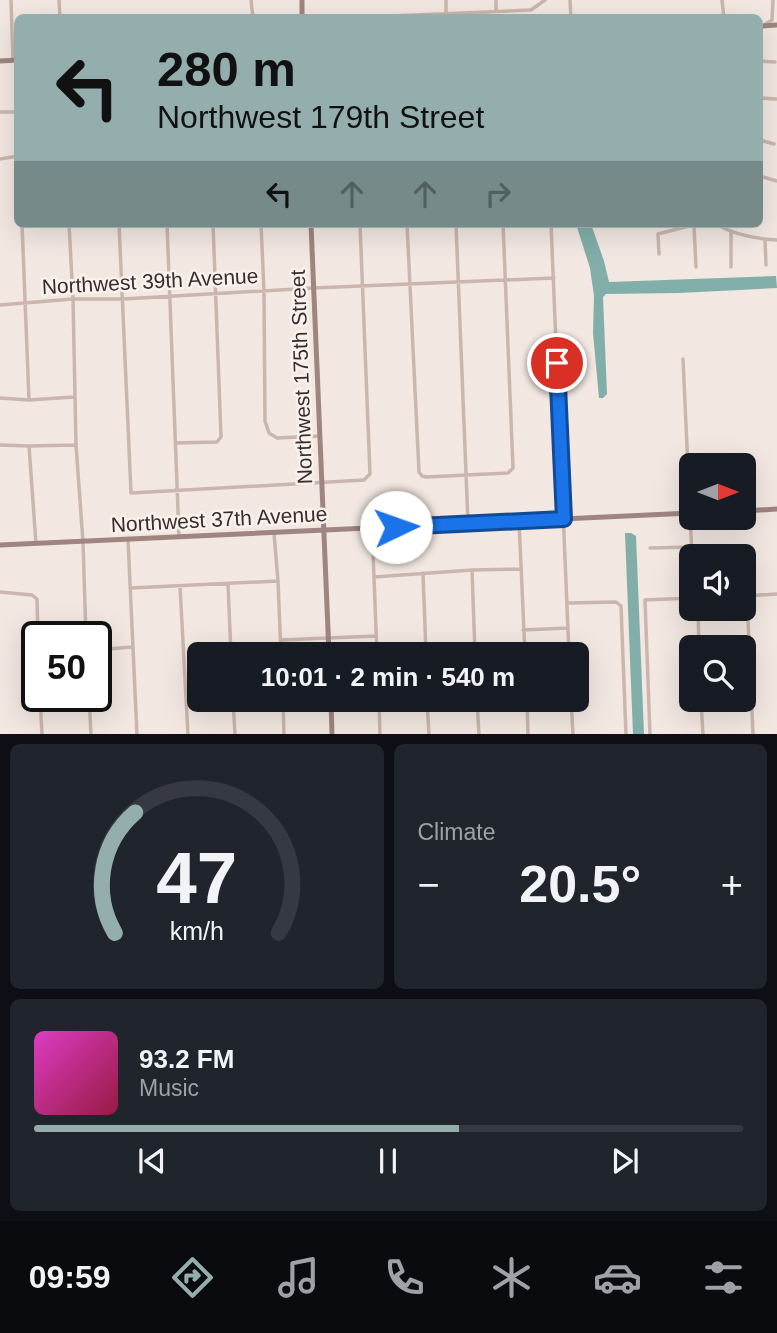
<!DOCTYPE html>
<html lang="en">
<head>
<meta charset="utf-8">
<style>
  body { margin:0; font-family:Arial,sans-serif; background:#20242c; color:#f1f3f6; height:100vh; display:flex; flex-direction:column; font-size:26px; white-space:nowrap }
  * { box-sizing:border-box; margin:0 }
  p { font-size:23px; color:#9ea1a6 }
  .icon { flex:none; width:38px; height:38px; fill:none; stroke:currentColor; stroke-width:2; stroke-linecap:round; stroke-linejoin:round }
  .map { position:relative; height:734px; overflow:hidden }
  .details { display:flex; flex-direction:column; gap:10px; padding:10px; background:#0d0f14; flex:1 }
  .details>* { flex:none }
  .hud { position:absolute; left:14px; top:14px; width:749px; height:214px; border-radius:10px; box-shadow:0 7px 28px #0002; background:#94adad; color:#111; overflow:hidden }
  .needle { width:46px; rotate:90deg }
  .buttons { position:absolute; left:679px; top:453px; display:grid; gap:14px }
  .buttons a { display:grid; place-items:center; width:77px; height:77px; border-radius:10px; background:#171b24; box-shadow:0 7px 28px #0002; font-size:35px }
  .speed { position:absolute; left:21px; top:621px; display:flex; gap:14px; font-size:35px; font-weight:700; text-align:center }
  .speed>* { display:grid; place-content:center; width:91px; height:91px; border-radius:50%; background:#171b24; box-shadow:0 7px 28px #0002; line-height:1 }
  .speed .limit { border:4px solid #111; border-radius:10px; background:#fff; color:#111 }
  .pin { position:absolute; display:grid; place-items:center; width:60px; height:60px; color:#fff; margin:-30px; border:4px solid #fff; border-radius:50%; box-shadow:0 2px 7px #0007 }
  .me { position:absolute; width:77px; margin:-38px; rotate:87deg; stroke-linejoin:round; filter:drop-shadow(0 0 5px #0008) }
  .turn { display:flex; align-items:center; gap:24px; height:147px; padding:0 28px; font-size:32px }
  .turn .icon { width:91px; height:91px; stroke-width:2.5 }
  .turn b { display:block; font-size:49px; line-height:60px }
  .lanes { display:flex; align-items:center; height:66px; padding:0 28px; background:#0003; justify-content:center; gap:35px; direction:ltr }
  .lanes .off { opacity:.35 }
  .big { font-size:52px; font-weight:600; line-height:1.1 }
  .details .widget { flex:1; display:flex; flex-direction:column; justify-content:center; gap:10px; min-width:0; padding:0 24px; border-radius:10px; background:#20242c }
  .details .dial { align-items:center; gap:0 }
  .dial svg { height:182px; overflow:visible; fill:none; stroke:#363941; stroke-width:7; stroke-linecap:round; text-anchor:middle }
  .dial text { fill:#f1f3f6; stroke:none }
  .song { display:flex; align-items:center; gap:21px }
  .cover { width:84px; height:84px; border-radius:10px; background:linear-gradient(135deg,hsl(310 70% 55%),hsl(340 70% 35%)) }
  .played { height:7px; border-radius:4px; background:linear-gradient(90deg,#94adad 60%,#363941 60%) }
  .keys { display:flex; justify-content:space-around; direction:ltr }
  .heat { display:flex; justify-content:space-between; align-items:center; font-size:38px; direction:ltr }
  .details .tiles { flex:1; display:grid; gap:10px; grid-template-columns:1fr 1fr }
  .widget:last-child { grid-column:span 2 }
  .trip { position:absolute; left:187px; top:642px; width:402px; height:70px; border-radius:10px; background:#171b24; box-shadow:0 7px 28px #0002; font-weight:600; line-height:70px; text-align:center }
  .menu { display:flex; height:112px; justify-content:space-around; align-items:center; background:#090b0e; color:#9ea1a6 }
  .menu .icon { width:49px; height:49px }
  .menu .selected { color:#94adad }
  .menu b { font-size:32px; color:#f1f3f6 }
  .map>svg:first-child { display:block }
  .water { fill:#81aea8 }
  .lines { fill:none; stroke-linecap:round; stroke-linejoin:round }
  .street { stroke:#cab6ad; stroke-width:3.5 }
  .secondary { stroke:#9e857f; stroke-width:5 }
  .route-casing { stroke:#114b97; stroke-width:18 }
  .route { stroke:#1a73e8; stroke-width:12 }
  .labels { text-anchor:middle; dominant-baseline:central; stroke-width:5; stroke-linejoin:round; paint-order:stroke }
  .street-label { font-size:21px; fill:#392d2b; stroke:#faf2ee }
</style>
</head>
<body>
<div class="map">
<svg width="777" height="735" viewBox="0 0 777 735">
  <rect width="100%" height="100%" fill="#f2e7e1"/>
  <path class="water" d="M 576,224 L 591,224 L 604,261 L 609,282 L 776,276 L 777,288 L 679,293 L 606,294 L 603,297 L 607,394 L 603,398 L 599,398 L 593,333 L 594,296 L 590,268 Z
    M 625,533 L 631,533 L 636,536 L 644,734 L 633,734 Z"/>
  <g class="lines">
    <path class="street" d="M 11,0 L 13,60
      M 59,0 L 60,18
      M 251,0 L 253,18
      M 446,0 L 446,14
      M 496,0 L 496,11
      M 570,0 L 571,18
      M 722,0 L 724,18
      M 344,18 L 531,10 L 545,0
      M 764,25 L 772,20 L 773,0
      M 760,61 L 775,62
      M 760,98 L 776,99
      M 0,112 L 18,112
      M 760,140 L 774,144
      M 0,159 L 18,156
      M 760,176 L 777,181
      M 22,224 L 29,400
      M 69,224 L 73,299 L 76,445 L 83,542 L 86,637
      M 119,224 L 131,493 L 364,480 L 370,474 L 360,224
      M 167,224 L 179,537
      M 261,224 L 264,291 L 265,421 L 269,433 L 277,438 L 320,436
      M 407,224 L 419,472 L 422,476 L 426,477 L 508,473 L 513,468 L 503,224
      M 456,224 L 468,523
      M 551,224 L 569,654
      M 716,224 C 733,234 757,239 777,240
      M 694,226 L 696,267
      M 765,240 L 766,265
      M 659,254 L 658,234 L 697,224
      M 731,267 L 731,231
      M 0,305 L 73,299 L 123,299 L 313,288 L 554,278
      M 683,359 L 692,556
      M 0,398 L 29,400 L 74,397
      M 176,443 L 217,442 L 221,437 L 213,224
      M 0,445 L 29,446 L 76,445
      M 29,446 L 36,544
      M 519,521 L 525,654
      M 372,528 L 377,654
      M 274,533 L 278,581 L 281,654
      M 128,540 L 137,735
      M 650,548 L 692,547
      M 472,570 L 475,654
      M 423,573 L 426,654
      M 746,574 L 753,735
      M 374,577 L 472,570 L 521,569
      M 228,584 L 231,654
      M 180,586 L 188,735
      M 130,588 L 278,581
      M 0,592 L 32,595 L 37,599 L 38,637
      M 744,596 L 777,594
      M 567,603 L 616,602 L 621,606 L 626,735
      M 698,609 L 699,648
      M 523,630 L 568,628
      M 281,640 L 376,636
      M 96,650 L 132,647
      M 40,696 L 42,735
      M 89,696 L 91,735
      M 233,700 L 235,735
      M 283,700 L 284,735
      M 379,700 L 380,735
      M 427,700 L 429,735
      M 477,700 L 479,735
      M 527,700 L 528,735
      M 571,700 L 573,735
      M 701,700 L 703,735
      M 650,735 L 645,600 L 691,598"/>
    <path class="secondary" d="M 302,0 L 302,18
      M 760,26 L 777,25
      M 0,61 L 18,60
      M 311,224 L 329,654
      M 744,511 L 777,509
      M 0,545 L 691,513
      M 331,700 L 332,735"/>
  </g>
  <g class="lines">
    <g class="route-casing">
      <path id="route" d="M 396,527 L 564,519 L 557,363"/>
    </g>
    <use href="#route" class="route"/>
  </g>
  <g class="labels">
    <g class="street-label">
      <text transform="translate(150 281) rotate(-3)">Northwest 39th Avenue</text>
      <text transform="translate(301 377) rotate(-92)">Northwest 175th Street</text>
      <text transform="translate(219 519) rotate(-3)">Northwest 37th Avenue</text>
    </g>
  </g>
</svg>
<div class="buttons">
<a><svg class="needle" viewBox="-14 -14 28 28"><path d="M0-13l5 13h-10z" fill="#e53935"/><path d="M0 13l5-13h-10z" fill="#9ea1a6"/></svg></a>
<a><svg class="icon" aria-label="sound" viewBox="0 0 24 24"><path d="M4 9h4l5-4v14l-5-4H4zM17 9q2 3 0 6"/></svg></a>
<a><svg class="icon" aria-label="search" viewBox="0 0 24 24"><circle cx="10" cy="10" r="6"/><path d="M15 15l6 6"/></svg></a>
</div>
<div class="speed"><div class="limit">50</div></div>
<div class="pin" style="left:557px;top:363px;background:#d93025"><svg class="icon" aria-label="arrive" viewBox="0 0 24 24"><path d="M6 21V4h12l-3 4 3 4H6"/></svg></div>
<svg class="me" style="left:396px;top:527px" viewBox="-20 -20 40 40"><circle r="19" fill="#fff"/><path d="M0-13L10 11 0 6-10 11z" fill="#1a73e8"/></svg>
<div class="trip">10:01 · 2 min · 540 m</div>
<div class="hud">
<div class="turn"><svg class="icon" aria-label="left" viewBox="0 0 24 24"><path d="M17 20v-9H6M10 6l-5 5 5 5"/></svg><div><b>280 m</b>Northwest 179th Street</div></div>
<div class="lanes"><svg class="icon" aria-label="left" viewBox="0 0 24 24"><path d="M17 20v-9H6M10 6l-5 5 5 5"/></svg><svg class="icon off" aria-label="ahead" viewBox="0 0 24 24"><path d="M12 20V5M6 11l6-6 6 6"/></svg><svg class="icon off" aria-label="ahead" viewBox="0 0 24 24"><path d="M12 20V5M6 11l6-6 6 6"/></svg><svg class="icon off" aria-label="right" viewBox="0 0 24 24"><path d="M7 20v-9h11M14 6l5 5-5 5"/></svg></div>
</div>
</div>
<section class="details">
<div class="tiles">
<div class="widget dial"><svg viewBox="0 0 100 80">
<path d="M14 69A42 42 0 1 1 86 69"/>
<path d="M14 69A42 42 0 0 1 23 16" stroke="#94adad"/>
<text x="50" y="56" font-size="32" font-weight="700">47</text>
<text x="50" y="72" font-size="11">km/h</text>
</svg></div>
<div class="widget"><p>Climate</p>
<div class="heat"><a>−</a><b class="big">20.5°</b><a>+</a></div>
</div>
<div class="widget">
<div class="song"><i class="cover"></i><div><b>93.2 FM</b><p>Music</p></div></div>
<div class="played"></div>
<div class="keys"><svg class="icon" aria-label="previous" viewBox="0 0 24 24"><path d="M18 5L8 12l10 7zM5 5v14"/></svg><svg class="icon" aria-label="pause" viewBox="0 0 24 24"><path d="M8 5v14M16 5v14"/></svg><svg class="icon" aria-label="next" viewBox="0 0 24 24"><path d="M6 5l10 7-10 7zM19 5v14"/></svg></div>
</div>
</div>
</section>
<nav class="menu">
<b>09:59</b>
<svg class="icon selected" aria-label="directions" viewBox="0 0 24 24"><path d="M12 3l9 9-9 9-9-9zM9 14v-3h6M13 9l2 2-2 2"/></svg>
<svg class="icon" aria-label="music" viewBox="0 0 24 24"><path d="M9 18V5l10-2v13"/><circle cx="6" cy="18" r="3"/><circle cx="16" cy="16" r="3"/></svg>
<svg class="icon" aria-label="phone" viewBox="0 0 24 24"><path d="M5 4h4l2 5-3 2q2 4 5 5l2-3 5 2v4C11 20 4 13 5 4z"/></svg>
<svg class="icon" aria-label="climate" viewBox="0 0 24 24"><path d="M12 3v18M4 7l16 10M4 17L20 7"/></svg>
<svg class="icon" aria-label="car" viewBox="0 0 24 24"><path d="M5 17H2v-5l4-1 3-4h7l3 4 3 1v5h-3M9 17h6M6 11h13"/><circle cx="7" cy="17" r="2"/><circle cx="17" cy="17" r="2"/></svg>
<svg class="icon" aria-label="filters" viewBox="0 0 24 24"><path d="M4 7h16M4 17h16"/><circle cx="9" cy="7" r="2"/><circle cx="15" cy="17" r="2"/></svg>
</nav>
</body>
</html>
